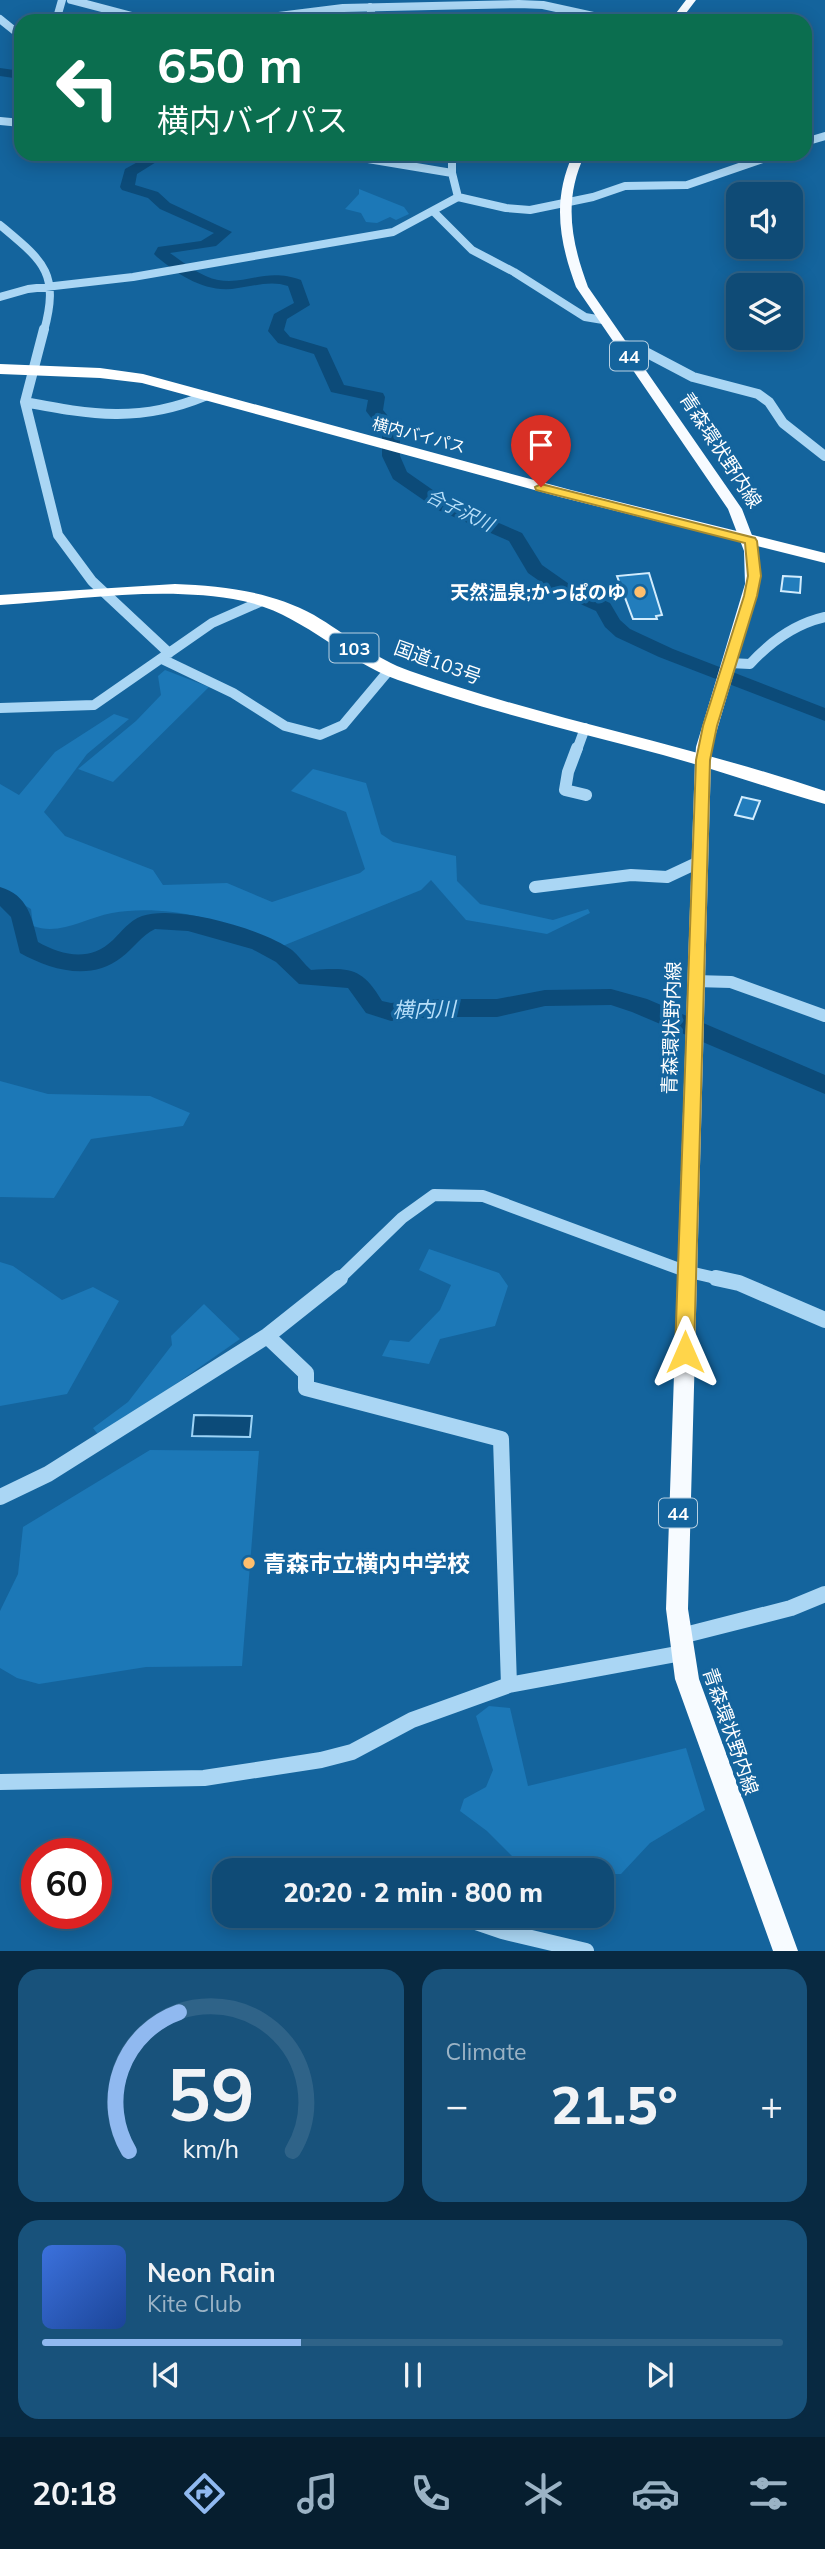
<!DOCTYPE html>
<html lang="en">
<head>
<meta charset="utf-8">
<style>
  body { margin:0; font-family:Mulish,"Noto Sans JP",sans-serif; background:#18527b; color:#f1f3f6; height:100vh; display:flex; flex-direction:column; font-size:26px; white-space:nowrap }
  * { box-sizing:border-box; margin:0 }
  p { font-size:23px; color:#9bb3c5 }
  .icon { flex:none; width:38px; height:38px; fill:none; stroke:currentColor; stroke-width:2; stroke-linecap:round; stroke-linejoin:round }
  .map { position:relative; height:1951px; overflow:hidden }
  .sheet { display:flex; flex-direction:column; gap:18px; padding:18px; background:#082941; flex:1 }
  .sheet>* { flex:none }
  .hud { position:absolute; left:14px; top:14px; width:798px; height:147px; border-radius:21px; box-shadow:0 4px 18px #0003,0 0 0 2px #2f6388; background:#0b6e4f; color:#fff; overflow:hidden }
  .tools { position:absolute; left:726px; top:182px; display:grid; gap:14px }
  .tools a { display:grid; place-items:center; width:77px; height:77px; border-radius:14px; background:#0f4b76; box-shadow:0 4px 18px #0003,0 0 0 2px #2f6388; font-size:35px }
  .speed { position:absolute; left:21px; top:1838px; display:flex; gap:14px; font-size:35px; font-weight:700; text-align:center }
  .speed>* { display:grid; place-content:center; width:91px; height:91px; border-radius:50%; background:#0f4b76; box-shadow:0 4px 18px #0003,0 0 0 2px #2f6388; line-height:1 }
  .speed .limit { border:10px solid #d22; background:#fff; color:#111 }
  .pin { position:absolute; display:grid; place-items:center; width:60px; height:60px; color:#fff; margin:-72px -30px; border-radius:50% 50% 50% 0; rotate:-45deg; box-shadow:0 0 7px #0007 }
  .pin .icon { rotate:45deg }
  .me { position:absolute; width:77px; margin:-38px; rotate:0deg; stroke-linejoin:round; filter:drop-shadow(0 0 5px #0008) }
  .turn { display:flex; align-items:center; gap:24px; height:147px; padding:0 28px; font-size:32px }
  .turn .icon { width:91px; height:91px; stroke-width:2.5 }
  .turn b { display:block; font-size:49px; line-height:60px }
  .big { font-size:52px; font-weight:800; line-height:1.1 }
  .sheet .tile { flex:1; display:flex; flex-direction:column; justify-content:center; gap:10px; min-width:0; padding:0 24px; border-radius:21px; background:#18527b }
  .sheet .dial { align-items:center; gap:0 }
  .dial svg { height:182px; overflow:visible; fill:none; stroke:#2f6388; stroke-width:7; stroke-linecap:round; text-anchor:middle }
  .dial text { fill:#f1f3f6; stroke:none }
  .song { display:flex; align-items:center; gap:21px }
  .cover { width:84px; height:84px; border-radius:10px; background:linear-gradient(135deg,hsl(220 70% 55%),hsl(220 70% 35%)) }
  .played { height:7px; border-radius:4px; background:linear-gradient(90deg,#90b9f0 35%,#2f6388 35%) }
  .keys { display:flex; justify-content:space-around; direction:ltr }
  .heat { display:flex; justify-content:space-between; align-items:center; font-size:38px; direction:ltr }
  .sheet .tiles { flex:1; display:grid; gap:18px; grid-template-columns:1fr 1fr }
  .tile:last-child { grid-column:span 2 }
  .trip { position:absolute; left:212px; top:1858px; width:402px; height:70px; border-radius:21px; background:#0f4b76; box-shadow:0 4px 18px #0003,0 0 0 2px #2f6388; font-weight:800; line-height:70px; text-align:center }
  .tab-bar { display:flex; height:112px; justify-content:space-around; align-items:center; background:#061e2f; color:#9bb3c5 }
  .tab-bar .icon { width:49px; height:49px }
  .tab-bar .current { color:#90b9f0 }
  .tab-bar b { font-size:32px; color:#f1f3f6 }
  .map>svg:first-child { display:block }
  .green { fill:#1c78b7 }
  .water { fill:#0c4b79; stroke:#9cd3f6; stroke-width:2 }
  .lines { fill:none; stroke-linecap:round; stroke-linejoin:round }
  .river { fill:#0c4b79; fill-rule:evenodd }
  .building { fill:#227dbc; stroke:#d2ecfd; stroke-width:2 }
  .minor-far3 { stroke:#aad6f4; stroke-width:8 }
  .minor-far2 { stroke:#aad6f4; stroke-width:10 }
  .minor-far1 { stroke:#aad6f4; stroke-width:12 }
  .minor { stroke:#aad6f4; stroke-width:16 }
  .major { fill:#f7fbff; fill-rule:evenodd }
  .highway { fill:#fff; fill-rule:evenodd }
  .route { fill:#ffd54a; stroke:#a68a30; stroke-width:2 }
  .poi-dot { fill:#ffbf6d; stroke:#14649d; stroke-width:2.5 }
  .labels { text-anchor:middle; dominant-baseline:central; stroke-width:7; stroke-linejoin:round; paint-order:stroke }
  .far-street-label { font-size:16px; fill:#fff; stroke:#14649d }
  .shield { fill:#14649d; stroke:#b8d0e2; stroke-width:2 }
  .shield-label { font-size:18px; font-weight:bold; fill:#fff }
  .far-water-label { font-size:18px; font-style:italic; fill:#b7dffa; stroke:#14649d }
  .street-label { font-size:19px; fill:#fff; stroke:#14649d }
  .poi-label { font-size:19px; font-weight:bold; fill:#fff; stroke:#14649d; text-anchor:end }
  .water-label { font-size:21px; font-style:italic; fill:#b7dffa; stroke:#14649d }
  .near-poi-label { font-size:23px; font-weight:bold; fill:#fff; stroke:#14649d; text-anchor:start }
</style>
</head>
<body>
<div class="map">
<svg width="825" height="1951" viewBox="0 0 825 1951">
  <rect width="100%" height="100%" fill="#14649d"/>
  <path class="green" d="M 359,189 L 404,207 L 409,214 L 396,220 L 390,217 L 377,223 L 366,222 L 361,213 L 345,209 L 359,194 Z
    M 165,670 L 209,687 L 113,782 L 78,769 L 136,721 L 161,695 L 158,676 Z
    M 114,714 L 129,719 L 87,754 L 44,812 L 65,836 L 153,870 L 163,885 L 227,883 L 272,902 L 360,873 L 365,869 L 346,812 L 291,791 L 313,769 L 366,783 L 381,834 L 393,842 L 456,856 L 457,881 L 480,904 L 553,920 L 588,909 L 590,913 L 547,934 L 466,920 L 431,880 L 421,890 L 280,947 C 233,921 166,903 112,913 C 85,918 60,936 33,926 L 31,909 L 0,891 L 0,784 L 19,795 L 55,752 Z
    M 0,1081 L 48,1094 L 150,1096 L 190,1113 L 183,1126 L 91,1139 L 54,1198 L 0,1197 Z
    M 429,1249 L 499,1273 L 508,1286 L 495,1326 L 440,1339 L 429,1364 L 382,1356 L 390,1340 L 409,1342 L 440,1310 L 451,1285 L 419,1270 Z
    M 0,1262 L 13,1266 L 62,1300 L 93,1287 L 119,1301 L 67,1394 L 0,1406 Z
    M 204,1304 L 240,1339 L 100,1437 L 93,1428 L 128,1402 L 172,1345 L 171,1336 Z
    M 150,1450 L 259,1451 L 242,1666 L 146,1667 L 39,1684 L 17,1678 L 0,1668 L 0,1611 L 18,1574 L 23,1527 Z
    M 489,1706 L 510,1708 L 528,1786 L 686,1748 L 705,1810 L 650,1843 L 621,1874 L 602,1874 L 602,1871 L 527,1871 L 487,1831 L 460,1811 L 464,1799 L 486,1787 L 493,1770 L 476,1716 Z"/>
  <path class="water" d="M 194,1415 L 252,1416 L 250,1437 L 192,1436 Z"/>
  <g class="lines">
    <path class="river" d="M 0,68 L 21,71 L 21,79 L 0,76 Z
      M 152,154 L 169,154 L 137,174 L 135,185 L 158,192 L 170,203 L 232,232 L 216,246 L 170,253 C 184,263 201,277 218,280 C 248,285 266,267 301,280 L 310,305 L 287,319 L 284,330 L 290,337 L 327,348 L 344,385 L 383,393 L 385,397 L 383,410 L 400,431 L 400,456 L 407,472 L 450,502 L 522,533 L 542,565 L 572,586 L 610,603 L 620,620 L 630,629 L 673,649 L 825,708 L 825,721 L 659,657 L 616,637 L 605,627 L 596,611 L 558,594 L 528,573 L 509,541 L 438,510 L 393,479 L 382,456 L 382,432 L 366,411 L 368,400 L 331,392 L 314,354 L 278,343 L 268,331 L 274,314 L 294,303 L 288,286 C 271,280 255,286 238,288 C 207,294 180,276 157,257 L 154,254 L 158,247 L 201,241 L 214,233 L 160,209 L 148,198 L 122,190 L 120,187 L 125,169 Z
      M 0,887 C 28,895 32,918 38,942 C 63,956 90,962 113,940 C 122,931 129,921 142,916 C 176,904 263,929 292,950 C 299,956 304,964 311,970 C 349,968 361,966 382,1001 L 391,1003 L 430,999 L 497,999 L 545,990 L 611,989 L 647,999 L 825,1075 L 825,1094 L 632,1012 L 611,1005 L 545,1006 L 497,1017 L 430,1017 L 391,1021 L 366,1013 L 348,988 L 299,984 L 276,962 L 252,949 L 188,931 L 155,929 C 141,936 134,948 122,957 C 91,982 51,970 20,953 L 11,917 L 0,906 Z"/>
  </g>
  <path class="building" d="M 649,573 L 662,615 L 656,616 L 657,619 L 633,619 L 617,576 Z
    M 783,576 L 801,577 L 800,593 L 781,591 Z
    M 742,797 L 760,801 L 753,819 L 735,815 Z"/>
  <g class="lines">
    <path class="minor-far3" d="M 71,0 L 151,21
      M 370,7 L 373,21
      M 0,19 L 21,36
      M 56,21 L 62,0
      M 237,21 L 343,8 L 519,4 L 543,5 L 616,21
      M 0,121 L 21,123
      M 805,142 L 825,136
      M 338,154 L 452,173
      M 452,154 L 452,173 L 458,197
      M 434,212 L 472,250 L 514,272 L 585,317 L 603,320
      M 0,225 C 43,261 60,272 44,331
      M 0,297 L 28,289 L 133,277 L 393,232 L 458,197 L 506,208 L 530,210 L 593,197 L 625,186 L 687,185 L 777,154"/>
    <path class="minor-far2" d="M 44,329 L 25,402 L 58,535 L 92,581 L 169,653
      M 621,345 L 636,347 L 693,377 L 758,394 L 769,402 L 783,423 L 825,456
      M 25,402 C 92,415 140,423 205,396
      M 162,659 L 233,693 L 285,726 L 320,735 L 343,725 L 390,669
      M 730,663 L 750,664 C 771,641 794,624 825,617
      M 0,708 L 94,705 L 212,623 L 262,601
      M 577,750 L 585,728"/>
    <path class="minor-far1" d="M 577,748 L 568,772 L 565,790 L 586,795
      M 535,887 L 631,875 L 667,877 L 699,862
      M 695,981 L 731,982 L 825,1016
      M 338,1280 L 402,1218 L 434,1195 L 483,1196 L 685,1271 L 724,1280"/>
    <path class="minor" d="M 716,1278 L 739,1283 L 825,1320
      M 267,1336 L 306,1373 L 306,1388 L 501,1439 L 509,1685
      M 0,1497 L 48,1474 L 267,1336 L 340,1278
      M 681,1636 L 791,1608 L 825,1594
      M 0,1782 L 204,1778 L 321,1760 L 352,1752 L 412,1720 L 509,1685 L 682,1653
      M 458,1916 L 502,1931 L 586,1951"/>
    <path class="major" d="M 686,0 L 696,0 L 680,21 L 670,21 Z
      M 573,154 L 585,154 C 563,200 571,241 588,287 L 742,509 L 758,551 L 760,584 L 712,747 L 711,760 L 688,1609 L 699,1679 L 798,1951 L 773,1951 L 675,1679 L 666,1609 L 695,760 L 696,747 L 745,584 L 744,551 L 728,509 L 576,287 C 559,241 552,200 573,154 Z"/>
    <path class="highway" d="M 0,364 L 100,368 L 143,374 L 571,490 L 825,553 L 825,563 L 560,497 L 142,383 L 100,378 L 0,374 Z
      M 175,584 C 222,586 271,591 314,615 C 346,634 375,659 410,671 C 546,719 689,745 825,791 L 825,804 C 771,789 718,770 663,755 C 574,731 484,710 398,680 C 342,660 302,613 243,601 C 163,585 80,600 0,605 L 0,595 Z"/>
  </g>
  <path class="route" d="M 541,484 L 755,538 L 757,541 L 761,576 L 757,596 L 717,726 L 710,760 L 694,1352 L 691,1358 L 685,1360 L 678,1358 L 675,1352 L 696,760 L 703,726 L 744,596 L 748,576 L 745,543 L 536,490 L 535,487 Z"/>
  <g class="poi-dot">
    <circle cx="640" cy="592" r="7"/>
    <circle cx="249" cy="1563" r="7"/>
  </g>
  <g class="labels">
    <g class="far-street-label">
      <text transform="translate(419 435) rotate(15)">横内バイパス</text>
    </g>
    <g class="shield">
      <rect x="610" y="341.5" width="38" height="29" rx="5"/>
      <rect x="329.5" y="633.5" width="49" height="29" rx="5"/>
      <rect x="659" y="1498.5" width="38" height="29" rx="5"/>
    </g>
    <g class="shield-label">
      <text x="629" y="356">44</text>
      <text x="354" y="648">103</text>
      <text x="678" y="1513">44</text>
    </g>
    <g class="far-water-label">
      <text transform="translate(460 510) rotate(26)">合子沢川</text>
    </g>
    <g class="street-label">
      <text transform="translate(721 450) rotate(57)">青森環状野内線</text>
      <text transform="translate(438 662) rotate(20)">国道103号</text>
      <text transform="translate(671 1028) rotate(-88)">青森環状野内線</text>
      <text transform="translate(731 1731) rotate(71)">青森環状野内線</text>
    </g>
    <g class="poi-label">
      <text x="626" y="592">天然温泉;かっぱのゆ</text>
    </g>
    <g class="water-label">
      <text transform="translate(424 1009) rotate(-1)">横内川</text>
    </g>
    <g class="near-poi-label">
      <text x="263" y="1563">青森市立横内中学校</text>
    </g>
  </g>
</svg>
<div class="tools">
<a><svg class="icon" aria-label="sound" viewBox="0 0 24 24"><path d="M4 9h4l5-4v14l-5-4H4zM17 9q2 3 0 6"/></svg></a>
<a><svg class="icon" aria-label="layers" viewBox="0 0 24 24"><path d="M12 4l9 5-9 5-9-5zM3 14l9 5 9-5"/></svg></a>
</div>
<div class="speed"><div class="limit">60</div></div>
<div class="pin" style="left:541px;top:487px;background:#d93025"><svg class="icon" aria-label="arrive" viewBox="0 0 24 24"><path d="M6 21V4h12l-3 4 3 4H6"/></svg></div>
<svg class="me" style="left:685px;top:1352px" viewBox="-20 -20 40 40"><path d="M0-17L14 15 0 8-14 15z" fill="#ffd54a" stroke="#fff" stroke-width="4"/></svg>
<div class="trip">20:20 · 2 min · 800 m</div>
<div class="hud">
<div class="turn"><svg class="icon" aria-label="left" viewBox="0 0 24 24"><path d="M17 20v-9H6M10 6l-5 5 5 5"/></svg><div><b>650 m</b>横内バイパス</div></div>
</div>
</div>
<section class="sheet">
<div class="tiles">
<div class="tile dial"><svg viewBox="0 0 100 80">
<path d="M14 69A42 42 0 1 1 86 69"/>
<path d="M14 69A42 42 0 0 1 36 8" stroke="#90b9f0"/>
<text x="50" y="56" font-size="32" font-weight="700">59</text>
<text x="50" y="72" font-size="11">km/h</text>
</svg></div>
<div class="tile"><p>Climate</p>
<div class="heat"><a>−</a><b class="big">21.5°</b><a>+</a></div>
</div>
<div class="tile">
<div class="song"><i class="cover"></i><div><b>Neon Rain</b><p>Kite Club</p></div></div>
<div class="played"></div>
<div class="keys"><svg class="icon" aria-label="previous" viewBox="0 0 24 24"><path d="M18 5L8 12l10 7zM5 5v14"/></svg><svg class="icon" aria-label="pause" viewBox="0 0 24 24"><path d="M8 5v14M16 5v14"/></svg><svg class="icon" aria-label="next" viewBox="0 0 24 24"><path d="M6 5l10 7-10 7zM19 5v14"/></svg></div>
</div>
</div>
</section>
<nav class="tab-bar">
<b>20:18</b>
<svg class="icon current" aria-label="directions" viewBox="0 0 24 24"><path d="M12 3l9 9-9 9-9-9zM9 14v-3h6M13 9l2 2-2 2"/></svg>
<svg class="icon" aria-label="music" viewBox="0 0 24 24"><path d="M9 18V5l10-2v13"/><circle cx="6" cy="18" r="3"/><circle cx="16" cy="16" r="3"/></svg>
<svg class="icon" aria-label="phone" viewBox="0 0 24 24"><path d="M5 4h4l2 5-3 2q2 4 5 5l2-3 5 2v4C11 20 4 13 5 4z"/></svg>
<svg class="icon" aria-label="climate" viewBox="0 0 24 24"><path d="M12 3v18M4 7l16 10M4 17L20 7"/></svg>
<svg class="icon" aria-label="car" viewBox="0 0 24 24"><path d="M5 17H2v-5l4-1 3-4h7l3 4 3 1v5h-3M9 17h6M6 11h13"/><circle cx="7" cy="17" r="2"/><circle cx="17" cy="17" r="2"/></svg>
<svg class="icon" aria-label="filters" viewBox="0 0 24 24"><path d="M4 7h16M4 17h16"/><circle cx="9" cy="7" r="2"/><circle cx="15" cy="17" r="2"/></svg>
</nav>
</body>
</html>
